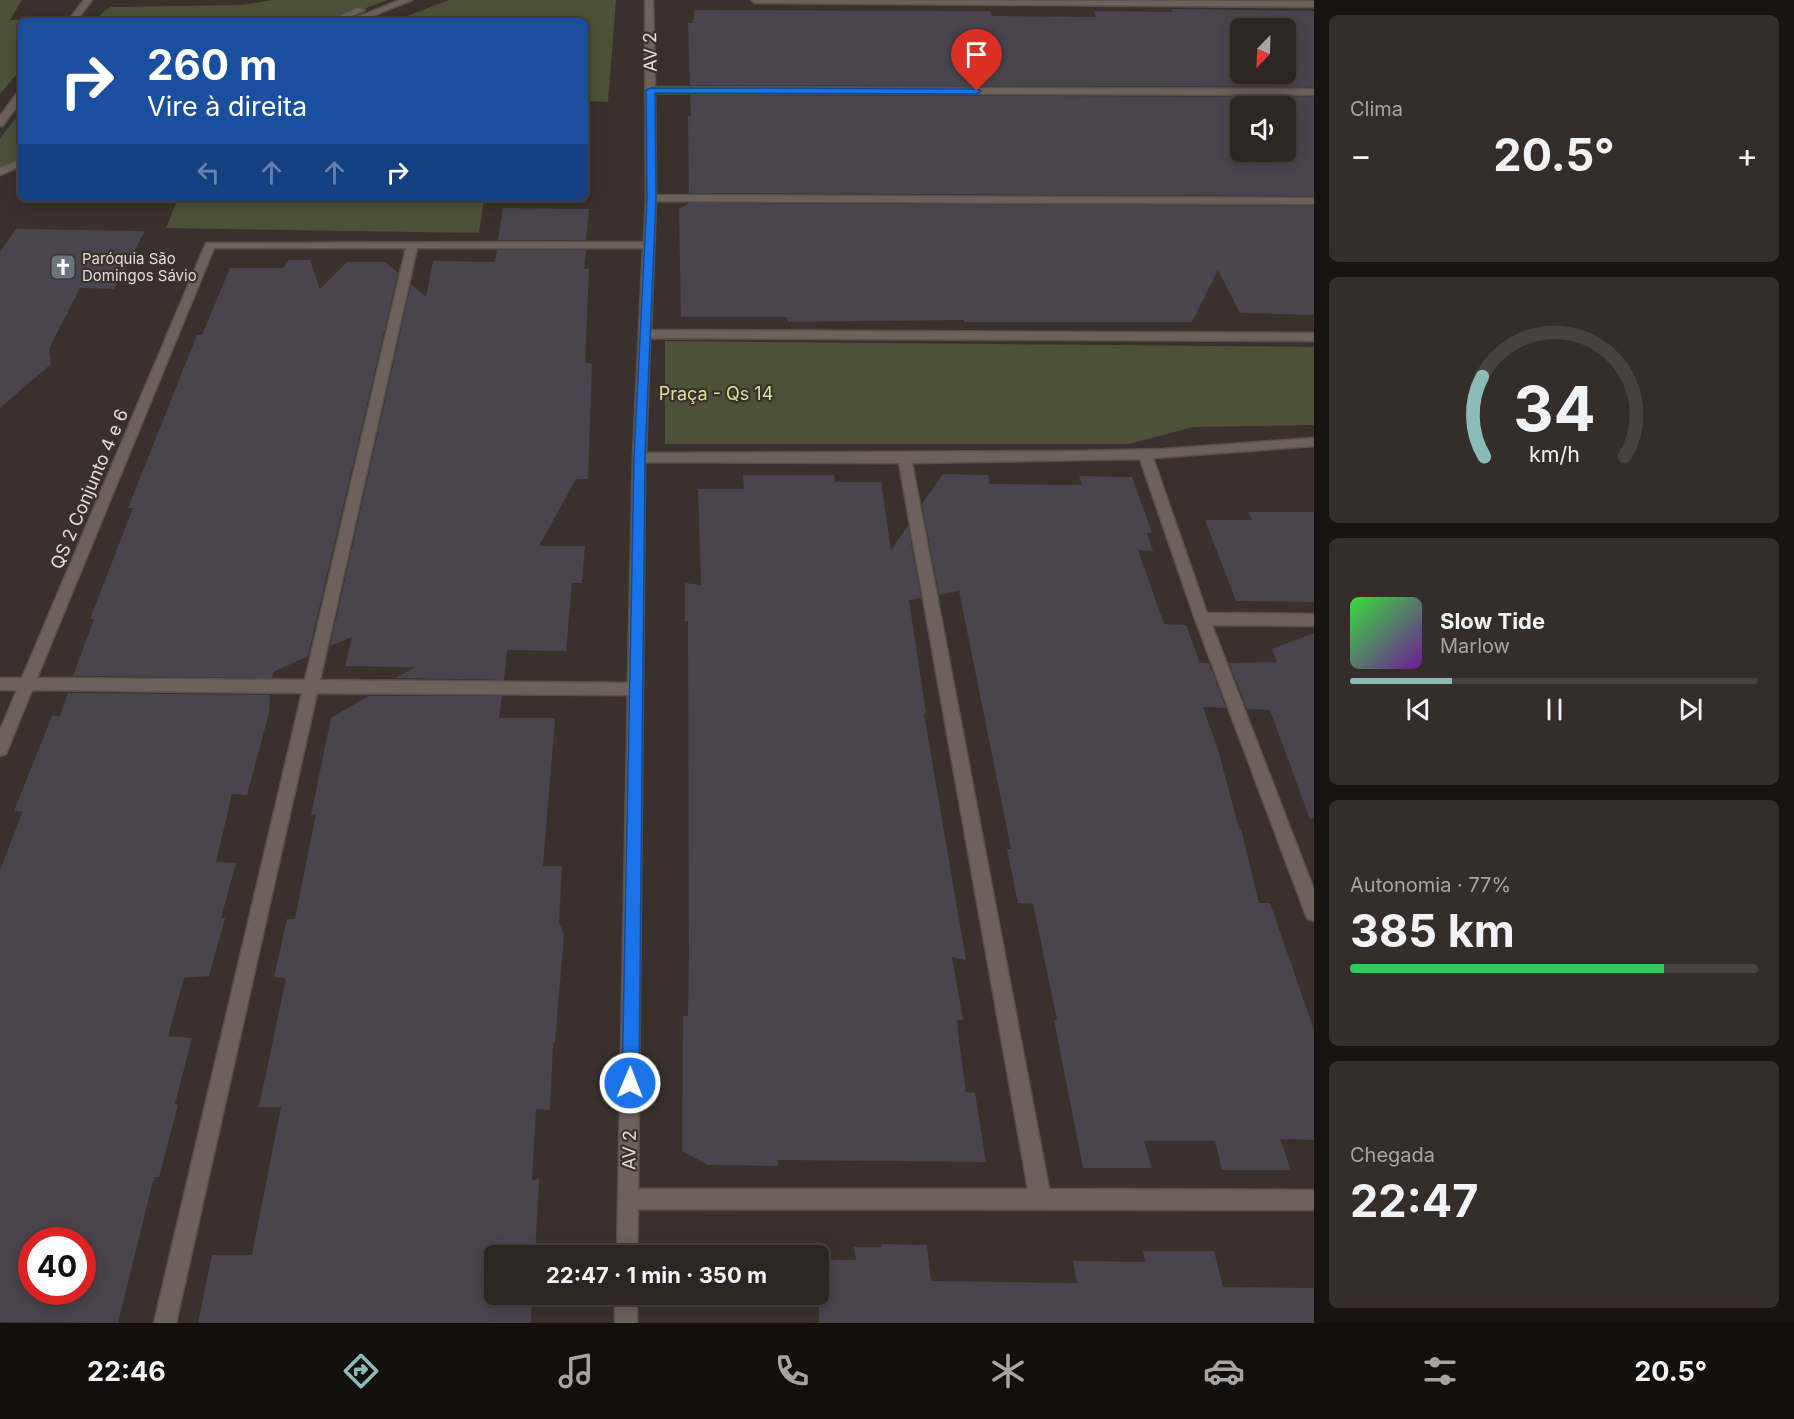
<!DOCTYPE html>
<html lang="pt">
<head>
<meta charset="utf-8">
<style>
  body { margin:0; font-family:Inter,sans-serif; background:#342d2a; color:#f1f3f6; height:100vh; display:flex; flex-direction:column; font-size:22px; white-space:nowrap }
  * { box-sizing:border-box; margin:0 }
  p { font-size:20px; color:#a6a5a5 }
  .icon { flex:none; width:33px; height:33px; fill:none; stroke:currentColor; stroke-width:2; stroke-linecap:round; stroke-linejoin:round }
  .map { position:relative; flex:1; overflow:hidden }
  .drawer { display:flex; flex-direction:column; gap:15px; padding:15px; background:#181412; width:480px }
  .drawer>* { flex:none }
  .hud { position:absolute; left:18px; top:18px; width:570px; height:183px; border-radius:9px; box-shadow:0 3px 15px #0003,0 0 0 2px #48423f; background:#1a4fa0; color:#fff; overflow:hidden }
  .needle { width:39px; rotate:203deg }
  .fabs { position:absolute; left:1230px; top:18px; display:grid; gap:12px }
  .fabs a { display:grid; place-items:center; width:66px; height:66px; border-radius:9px; background:#2c2521; box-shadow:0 3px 15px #0003,0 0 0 2px #48423f; font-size:30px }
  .speed { position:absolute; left:18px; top:1227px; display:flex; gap:12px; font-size:30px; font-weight:700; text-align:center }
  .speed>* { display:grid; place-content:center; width:78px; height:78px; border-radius:50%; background:#2c2521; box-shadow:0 3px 15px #0003,0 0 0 2px #48423f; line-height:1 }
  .speed .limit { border:9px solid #d22; background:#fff; color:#111 }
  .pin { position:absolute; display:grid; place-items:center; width:51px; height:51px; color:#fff; margin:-62px -26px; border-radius:50% 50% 50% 0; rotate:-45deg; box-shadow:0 0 6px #0007 }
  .pin .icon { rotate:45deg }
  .me { position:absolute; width:66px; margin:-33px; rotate:1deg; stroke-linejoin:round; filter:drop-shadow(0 0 4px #0008) }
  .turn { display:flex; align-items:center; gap:21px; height:126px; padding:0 30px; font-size:27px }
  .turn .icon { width:78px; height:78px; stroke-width:2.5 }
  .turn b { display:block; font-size:42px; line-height:51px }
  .lanes { display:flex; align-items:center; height:57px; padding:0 30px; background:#0003; justify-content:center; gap:30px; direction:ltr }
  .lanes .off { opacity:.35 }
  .big { font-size:45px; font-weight:700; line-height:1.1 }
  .drawer .widget { flex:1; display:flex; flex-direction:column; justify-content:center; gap:9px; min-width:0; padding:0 21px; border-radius:9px; background:#342d2a }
  .drawer .dial { align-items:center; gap:0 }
  .dial svg { height:156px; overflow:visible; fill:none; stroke:#48423f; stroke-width:7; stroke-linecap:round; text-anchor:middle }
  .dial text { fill:#f1f3f6; stroke:none }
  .song { display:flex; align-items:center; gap:18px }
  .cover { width:72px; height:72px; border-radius:9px; background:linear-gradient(135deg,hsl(120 70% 55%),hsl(280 70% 35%)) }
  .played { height:6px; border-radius:3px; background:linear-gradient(90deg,#8bbbb9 25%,#48423f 25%) }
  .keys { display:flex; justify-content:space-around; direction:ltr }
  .heat { display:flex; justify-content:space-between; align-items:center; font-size:33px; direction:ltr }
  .charge { height:9px; border-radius:4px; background:linear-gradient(90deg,#34c759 77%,#48423f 0) }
  .trip { position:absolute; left:484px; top:1245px; width:345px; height:60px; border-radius:9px; background:#2c2521; box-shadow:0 3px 15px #0003,0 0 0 2px #48423f; font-weight:700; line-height:60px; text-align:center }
  .dock { display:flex; height:96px; justify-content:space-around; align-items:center; background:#120f0d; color:#a6a5a5 }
  .dock .icon { width:42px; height:42px }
  .dock .on { color:#8bbbb9 }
  .dock b { font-size:27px; color:#f1f3f6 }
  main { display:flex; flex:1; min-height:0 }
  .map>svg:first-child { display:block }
  .green { fill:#4c5137 }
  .building { fill:#49454e; fill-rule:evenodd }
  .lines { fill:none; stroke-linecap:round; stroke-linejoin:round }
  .minor-casing { stroke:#57504b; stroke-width:3 }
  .minor { fill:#6c615b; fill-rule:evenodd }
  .route { fill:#1a73e8; stroke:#114b97; stroke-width:1.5 }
  .labels { text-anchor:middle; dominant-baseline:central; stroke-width:4.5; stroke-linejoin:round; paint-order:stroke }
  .far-poi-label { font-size:15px; fill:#e3dcd9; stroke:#3a312c; text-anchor:start }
  .street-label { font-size:18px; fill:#e3dcd9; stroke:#3a312c }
  .park-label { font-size:18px; fill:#d5e497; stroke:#3a312c }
</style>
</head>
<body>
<main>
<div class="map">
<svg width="1314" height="1323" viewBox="0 0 1314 1323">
  <rect width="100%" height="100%" fill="#3a312c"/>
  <path class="green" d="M 0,0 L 22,0 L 10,20 L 61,18 L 59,21 L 21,21 L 21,69 L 0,94 Z
    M 273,0 L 387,0 L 333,21 L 96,21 L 104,11 L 111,7 L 242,5 Z
    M 449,0 L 616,0 L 608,102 L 585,101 L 585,21 L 394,21 Z
    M 21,112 L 21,160 L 0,170 L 0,138 Z
    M 178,198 L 484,198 L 479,233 L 166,228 Z
    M 665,341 L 1314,347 L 1314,425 L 1193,427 L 1129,444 L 665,444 Z"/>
  <path class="building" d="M 1171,9 L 1314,11 L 1314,87 L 690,85 L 688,23 L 693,23 L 695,10 L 990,11 L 992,16 L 1096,17 L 1094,11 L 1173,12 ZM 1240,28 L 1286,28 L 1286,74 L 1240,74 Z
    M 690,95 L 1314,97 L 1314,196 L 689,193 L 688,116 L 691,116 ZM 1240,106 L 1286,106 L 1286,152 L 1240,152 Z
    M 689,203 L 1314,206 L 1314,315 L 1240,313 L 1218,270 L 1192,322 L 964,322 L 964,320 L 788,322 L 787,317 L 681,317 L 679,209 Z
    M 503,208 L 589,209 L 586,240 L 498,240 Z
    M 16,229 L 145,231 L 114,289 L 80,288 L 49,349 L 51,364 L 0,408 L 0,252 Z
    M 497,250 L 586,250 L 584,269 L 589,269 L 585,362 L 592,364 L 588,479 L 576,479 L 539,546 L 585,546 L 582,583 L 572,583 L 566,651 L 507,650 L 504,680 L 396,678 L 415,667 L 345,666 L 352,637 L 330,646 L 411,284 L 426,297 L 433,261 L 495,262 Z
    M 289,260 L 310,260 L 320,289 L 347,262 L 385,262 L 398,273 L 308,656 L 273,672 L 272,678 L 73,676 L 94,619 L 90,619 L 133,508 L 128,508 L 197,335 L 202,335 L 230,268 L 283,268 Z
    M 943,474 L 988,475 L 990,484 L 1082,485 L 1079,476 L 1132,477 L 1152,533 L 1147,533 L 1153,551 L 1138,550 L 1164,624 L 1186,625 L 1200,663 L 1209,663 L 1226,708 L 1203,707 L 1219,753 L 1239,829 L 1241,829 L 1259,903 L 1270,903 L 1314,1030 L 1314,1140 L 1280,1139 L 1291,1170 L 1222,1170 L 1215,1141 L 1144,1141 L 1152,1168 L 1083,1168 L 1054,1020 L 1057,1020 L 1033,904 L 1018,903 L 1007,849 L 1011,849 L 959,591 L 939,595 L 922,504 Z
    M 743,475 L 834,475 L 835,482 L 881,482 L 891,550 L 908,525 L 921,598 L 909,600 L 926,713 L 924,714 L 966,960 L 952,957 L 963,1020 L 957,1020 L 959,1040 L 966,1092 L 975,1093 L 986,1162 L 778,1160 L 778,1166 L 708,1165 L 682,1151 L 683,1016 L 688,1016 L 689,956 L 688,621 L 685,621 L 685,583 L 701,585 L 698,489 L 744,489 Z
    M 1248,512 L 1314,512 L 1314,602 L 1236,601 L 1205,520 L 1252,520 Z
    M 1314,633 L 1314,818 L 1310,819 L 1270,710 L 1247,709 L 1229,663 L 1277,662 L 1272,649 Z
    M 68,693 L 270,695 L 269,713 L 247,795 L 232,794 L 216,862 L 236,863 L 221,918 L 225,918 L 209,976 L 184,978 L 168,1036 L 192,1038 L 175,1104 L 178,1105 L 159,1177 L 154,1177 L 118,1323 L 0,1322 L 0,870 L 23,811 L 14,811 L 52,716 L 60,716 ZM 32,1240 L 82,1240 L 82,1292 L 32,1292 Z
    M 368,696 L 502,696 L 499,718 L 555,718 L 543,866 L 562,866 L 559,922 L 564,935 L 555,1043 L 553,1043 L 550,1110 L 536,1109 L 532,1180 L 539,1179 L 535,1256 L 495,1256 L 495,1294 L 532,1294 L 531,1323 L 198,1323 L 212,1255 L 252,1255 L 281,1107 L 259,1107 L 286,978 L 274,977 L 287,919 L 295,919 L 316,814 L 311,815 L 331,718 Z
    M 881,1244 L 927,1245 L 931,1281 L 1077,1283 L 1073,1261 L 1145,1262 L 1143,1251 L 1214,1251 L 1223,1287 L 1314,1288 L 1314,1323 L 819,1323 L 819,1260 L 856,1260 L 854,1247 L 881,1247 Z"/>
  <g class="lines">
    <g class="minor-casing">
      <path id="minor" d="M 84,0 L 92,0 L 76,21 L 68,21 Z
        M 400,0 L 412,0 L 360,21 L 348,21 Z
        M 645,0 L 653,0 L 655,87 L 1314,89 L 1314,95 L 655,93 L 656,195 L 1314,198 L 1314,204 L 656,201 L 651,330 L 1314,333 L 1314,341 L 650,338 L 646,453 L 1079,451 L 1164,449 L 1314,438 L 1314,446 L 1153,458 L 1207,613 L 1314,614 L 1314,626 L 1212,625 L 1314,890 L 1314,921 L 1308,919 L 1305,913 L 1195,619 L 1140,459 L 912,463 L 1049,1189 L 1314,1190 L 1314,1210 L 638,1209 L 637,1256 L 617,1256 L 628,695 L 317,693 L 176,1323 L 154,1323 L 302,693 L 32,690 L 6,754 L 0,756 L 0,730 L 17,690 L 0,690 L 0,678 L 22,678 L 206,243 L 644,242 L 646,198 ZM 214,248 L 406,248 L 305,680 L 37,678 ZM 417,248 L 643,248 L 633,457 L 628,683 L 320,680 ZM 645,462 L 899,463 L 1028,1189 L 638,1189 Z
        M 751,0 L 1314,1 L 1314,7 L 755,3 Z
        M 358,8 L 365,10 L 341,21 L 329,21 Z
        M 21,91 L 21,101 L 3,125 L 0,126 L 0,116 L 18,92 Z
        M 21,159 L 21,166 L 0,175 L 0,168 Z
        M 615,1294 L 637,1294 L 637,1323 L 615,1323 Z"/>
    </g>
    <use href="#minor" class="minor"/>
  </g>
  <path class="route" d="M 651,88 L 977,89 L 981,91 L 977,94 L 655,93 L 656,198 L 645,457 L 639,1083 L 636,1089 L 630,1092 L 624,1089 L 622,1083 L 634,457 L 647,198 L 646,90 Z"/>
  <defs>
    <g id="church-square" transform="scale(1.35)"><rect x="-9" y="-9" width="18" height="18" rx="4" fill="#6b7280" stroke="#3a312c"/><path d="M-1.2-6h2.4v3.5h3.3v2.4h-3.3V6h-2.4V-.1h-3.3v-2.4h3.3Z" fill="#fff"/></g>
  </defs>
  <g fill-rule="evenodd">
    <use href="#church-square" x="63" y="267"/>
  </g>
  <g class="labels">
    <g class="far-poi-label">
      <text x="82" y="258">Paróquia São<tspan x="82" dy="17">Domingos Sávio</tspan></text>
    </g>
    <g class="street-label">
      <text transform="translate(650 52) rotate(-91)">AV 2</text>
      <text transform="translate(89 489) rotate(-67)">QS 2 Conjunto 4 e 6</text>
      <text transform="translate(629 1150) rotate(-89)">AV 2</text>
    </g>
    <g class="park-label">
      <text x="716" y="393">Praça - Qs 14</text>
    </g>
  </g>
</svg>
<div class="fabs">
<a><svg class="needle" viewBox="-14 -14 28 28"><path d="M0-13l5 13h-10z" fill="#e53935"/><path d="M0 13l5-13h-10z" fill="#a6a5a5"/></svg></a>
<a><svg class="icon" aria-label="sound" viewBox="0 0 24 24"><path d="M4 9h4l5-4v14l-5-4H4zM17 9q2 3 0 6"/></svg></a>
</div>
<div class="speed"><div class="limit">40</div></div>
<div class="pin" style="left:977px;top:91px;background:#d93025"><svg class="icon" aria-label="arrive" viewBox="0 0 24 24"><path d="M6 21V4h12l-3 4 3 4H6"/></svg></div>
<svg class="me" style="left:630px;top:1083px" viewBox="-20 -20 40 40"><circle r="17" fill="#1a73e8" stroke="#fff" stroke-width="3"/><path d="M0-11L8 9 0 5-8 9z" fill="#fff"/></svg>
<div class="trip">22:47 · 1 min · 350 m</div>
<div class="hud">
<div class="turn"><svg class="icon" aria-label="right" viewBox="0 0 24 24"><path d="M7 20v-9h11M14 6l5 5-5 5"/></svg><div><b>260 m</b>Vire à direita</div></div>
<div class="lanes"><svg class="icon off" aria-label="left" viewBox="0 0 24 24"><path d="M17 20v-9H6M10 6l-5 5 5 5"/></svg><svg class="icon off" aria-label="ahead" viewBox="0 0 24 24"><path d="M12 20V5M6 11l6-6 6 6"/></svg><svg class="icon off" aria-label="ahead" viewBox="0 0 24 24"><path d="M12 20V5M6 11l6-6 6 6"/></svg><svg class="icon" aria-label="right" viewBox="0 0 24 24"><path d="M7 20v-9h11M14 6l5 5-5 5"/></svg></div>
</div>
</div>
<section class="drawer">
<div class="widget"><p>Clima</p>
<div class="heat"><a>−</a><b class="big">20.5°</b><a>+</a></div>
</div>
<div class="widget dial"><svg viewBox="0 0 100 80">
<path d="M14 69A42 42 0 1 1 86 69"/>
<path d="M14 69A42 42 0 0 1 13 28" stroke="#8bbbb9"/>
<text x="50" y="56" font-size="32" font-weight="700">34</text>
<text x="50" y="72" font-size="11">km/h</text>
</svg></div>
<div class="widget">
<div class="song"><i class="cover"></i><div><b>Slow Tide</b><p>Marlow</p></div></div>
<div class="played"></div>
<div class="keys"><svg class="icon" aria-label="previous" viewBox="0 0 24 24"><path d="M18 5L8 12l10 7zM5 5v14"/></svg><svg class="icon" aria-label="pause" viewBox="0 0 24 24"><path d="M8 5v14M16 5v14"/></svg><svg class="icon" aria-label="next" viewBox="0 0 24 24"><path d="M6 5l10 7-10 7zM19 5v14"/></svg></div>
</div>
<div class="widget"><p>Autonomia · 77%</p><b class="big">385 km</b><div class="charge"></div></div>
<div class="widget"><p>Chegada</p><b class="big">22:47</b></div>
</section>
</main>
<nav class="dock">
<b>22:46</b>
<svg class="icon on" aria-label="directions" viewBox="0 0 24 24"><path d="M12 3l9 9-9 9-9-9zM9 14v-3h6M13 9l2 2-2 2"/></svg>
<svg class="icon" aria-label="music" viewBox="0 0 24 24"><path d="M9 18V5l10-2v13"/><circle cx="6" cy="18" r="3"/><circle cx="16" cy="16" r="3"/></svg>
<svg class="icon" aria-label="phone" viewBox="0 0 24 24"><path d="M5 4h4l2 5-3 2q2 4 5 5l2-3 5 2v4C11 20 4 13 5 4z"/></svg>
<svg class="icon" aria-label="climate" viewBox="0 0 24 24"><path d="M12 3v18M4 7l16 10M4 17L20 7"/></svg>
<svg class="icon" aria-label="car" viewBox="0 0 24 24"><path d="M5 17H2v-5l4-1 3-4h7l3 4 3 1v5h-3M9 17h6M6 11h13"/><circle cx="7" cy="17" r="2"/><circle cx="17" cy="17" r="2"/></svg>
<svg class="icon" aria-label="filters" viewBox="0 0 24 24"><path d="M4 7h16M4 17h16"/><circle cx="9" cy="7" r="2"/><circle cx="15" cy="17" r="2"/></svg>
<b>20.5°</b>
</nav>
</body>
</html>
